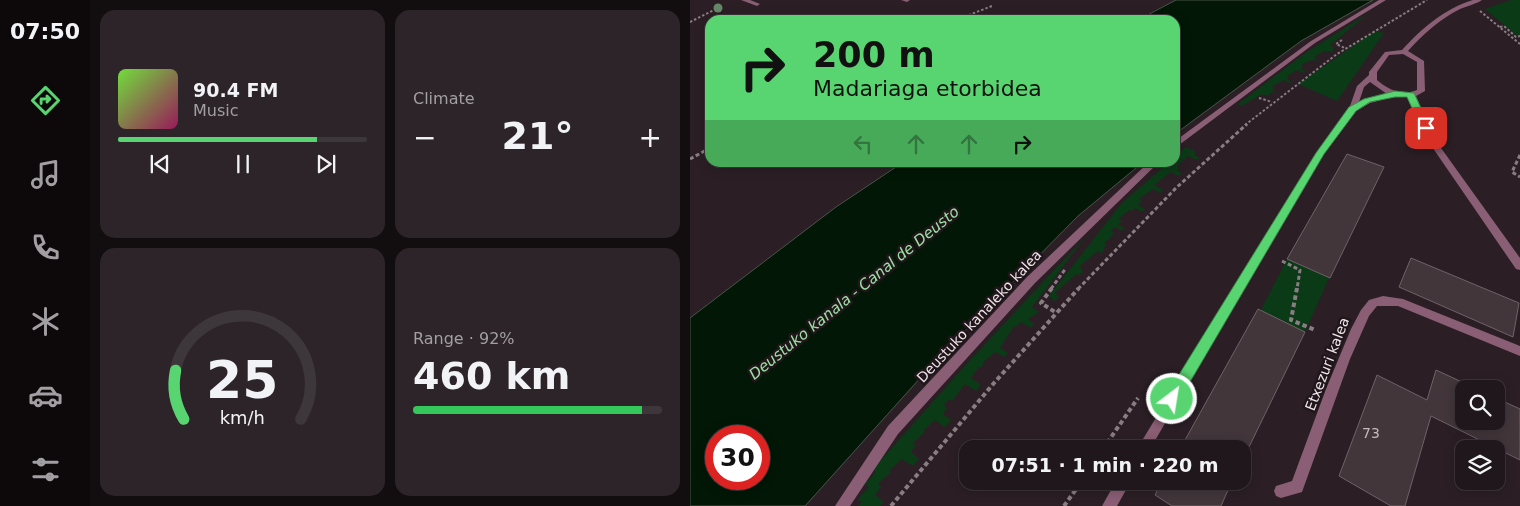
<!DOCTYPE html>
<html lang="en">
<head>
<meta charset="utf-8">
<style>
  body { margin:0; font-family:"DejaVu Sans",sans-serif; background:#2d2429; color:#f1f3f6; height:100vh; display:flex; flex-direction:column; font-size:19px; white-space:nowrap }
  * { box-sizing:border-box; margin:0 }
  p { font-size:16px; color:#a29fa3 }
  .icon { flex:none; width:28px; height:28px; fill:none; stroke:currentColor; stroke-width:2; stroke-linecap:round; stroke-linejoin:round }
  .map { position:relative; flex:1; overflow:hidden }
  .sheet { display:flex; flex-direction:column; gap:10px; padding:10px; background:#120d0f; width:600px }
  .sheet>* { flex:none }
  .hud { position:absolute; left:15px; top:15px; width:475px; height:152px; border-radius:15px; box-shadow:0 2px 12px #0003,0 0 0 1px #3d363b; background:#58d570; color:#111; overflow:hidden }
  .controls { position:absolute; left:765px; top:380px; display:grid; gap:10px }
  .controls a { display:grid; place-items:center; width:50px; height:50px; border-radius:10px; background:#20171c; box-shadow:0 2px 12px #0003,0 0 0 1px #3d363b; font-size:25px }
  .speed { position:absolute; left:15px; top:425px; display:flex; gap:10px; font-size:25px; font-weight:700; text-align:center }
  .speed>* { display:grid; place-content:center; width:65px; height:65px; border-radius:50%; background:#20171c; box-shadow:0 2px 12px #0003,0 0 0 1px #3d363b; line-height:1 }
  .speed .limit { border:8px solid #d22; background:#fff; color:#111 }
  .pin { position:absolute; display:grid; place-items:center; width:42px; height:42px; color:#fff; margin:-21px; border-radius:10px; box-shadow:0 2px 8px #0006 }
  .me { position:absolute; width:55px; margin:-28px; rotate:31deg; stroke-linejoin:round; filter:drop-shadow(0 0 4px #0008) }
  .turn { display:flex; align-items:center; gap:18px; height:105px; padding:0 25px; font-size:22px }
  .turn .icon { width:65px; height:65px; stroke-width:2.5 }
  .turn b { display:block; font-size:35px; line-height:42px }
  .lanes { display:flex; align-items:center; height:48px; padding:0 25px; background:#0003; justify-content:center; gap:25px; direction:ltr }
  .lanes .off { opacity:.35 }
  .big { font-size:38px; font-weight:700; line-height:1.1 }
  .sheet .tile { flex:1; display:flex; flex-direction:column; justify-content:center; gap:8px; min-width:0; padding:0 18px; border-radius:15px; background:#2d2429 }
  .sheet .dial { align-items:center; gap:0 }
  .dial svg { height:130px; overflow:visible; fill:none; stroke:#3d363b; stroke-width:7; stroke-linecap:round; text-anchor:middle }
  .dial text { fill:#f1f3f6; stroke:none }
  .song { display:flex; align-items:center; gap:15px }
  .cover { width:60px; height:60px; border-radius:8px; background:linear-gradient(135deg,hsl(100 70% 55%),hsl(330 70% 35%)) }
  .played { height:5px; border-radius:2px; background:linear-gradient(90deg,#58d570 80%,#3d363b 80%) }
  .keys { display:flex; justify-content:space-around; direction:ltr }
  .heat { display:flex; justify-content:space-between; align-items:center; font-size:28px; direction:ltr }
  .charge { height:8px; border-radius:4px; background:linear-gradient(90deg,#34c759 92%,#3d363b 0) }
  .sheet .tiles { flex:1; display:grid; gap:10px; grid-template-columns:repeat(2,1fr) }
  .trip { position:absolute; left:269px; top:440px; width:292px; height:50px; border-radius:15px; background:#20171c; box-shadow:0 2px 12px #0003,0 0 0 1px #3d363b; font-weight:700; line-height:50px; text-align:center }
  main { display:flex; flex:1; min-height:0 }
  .menu { display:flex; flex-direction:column; width:90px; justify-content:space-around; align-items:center; background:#0d090b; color:#a29fa3 }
  .menu .icon { width:35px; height:35px }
  .menu .current { color:#58d570 }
  .menu b { font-size:22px; color:#f1f3f6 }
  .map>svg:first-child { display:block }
  .green { fill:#0b3a16 }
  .water { fill:#021705; stroke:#495549; fill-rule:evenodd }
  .building { fill:#42363b; stroke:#706268 }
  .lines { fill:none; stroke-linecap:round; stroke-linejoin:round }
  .path-far2 { stroke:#887d82; stroke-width:2; stroke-dasharray:2.5 2; stroke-linecap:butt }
  .path-far1 { stroke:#887d82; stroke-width:3; stroke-dasharray:4 2.5; stroke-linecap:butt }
  .path { stroke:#887d82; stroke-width:4; stroke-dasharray:4.5 3; stroke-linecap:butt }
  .lane { fill:#8a5e74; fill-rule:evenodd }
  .street { fill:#8a5e74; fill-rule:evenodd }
  .tree { fill:#668868 }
  .route { fill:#58d570; stroke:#398a49 }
  .labels { text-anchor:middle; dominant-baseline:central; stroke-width:5; stroke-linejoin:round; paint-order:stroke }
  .street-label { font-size:14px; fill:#eee6e9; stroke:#21161b }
  .near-number-label { font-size:14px; fill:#c3babe }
  .water-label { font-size:15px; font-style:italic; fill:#9ae1a2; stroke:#21161b }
</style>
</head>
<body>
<main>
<nav class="menu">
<b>07:50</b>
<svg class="icon current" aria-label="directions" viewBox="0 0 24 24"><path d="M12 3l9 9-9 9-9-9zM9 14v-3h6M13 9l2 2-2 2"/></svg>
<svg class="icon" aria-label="music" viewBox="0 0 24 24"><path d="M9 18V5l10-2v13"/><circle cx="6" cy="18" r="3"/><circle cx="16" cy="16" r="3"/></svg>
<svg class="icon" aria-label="phone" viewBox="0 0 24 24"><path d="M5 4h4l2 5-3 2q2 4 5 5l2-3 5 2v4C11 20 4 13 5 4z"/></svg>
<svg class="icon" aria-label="climate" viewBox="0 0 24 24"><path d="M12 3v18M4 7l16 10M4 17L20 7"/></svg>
<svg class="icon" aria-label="car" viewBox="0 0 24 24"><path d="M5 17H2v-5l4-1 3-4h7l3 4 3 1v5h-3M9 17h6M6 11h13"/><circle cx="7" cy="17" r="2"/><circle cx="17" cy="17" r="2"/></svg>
<svg class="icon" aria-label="filters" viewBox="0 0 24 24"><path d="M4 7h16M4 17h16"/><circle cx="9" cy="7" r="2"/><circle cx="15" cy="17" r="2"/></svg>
</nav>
<section class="sheet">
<div class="tiles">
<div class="tile">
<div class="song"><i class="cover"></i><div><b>90.4 FM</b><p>Music</p></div></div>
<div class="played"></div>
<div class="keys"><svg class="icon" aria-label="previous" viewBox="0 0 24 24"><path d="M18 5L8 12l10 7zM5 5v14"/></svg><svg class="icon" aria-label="pause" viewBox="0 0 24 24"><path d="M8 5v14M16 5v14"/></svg><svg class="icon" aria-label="next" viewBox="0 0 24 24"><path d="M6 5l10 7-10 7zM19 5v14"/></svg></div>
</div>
<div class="tile"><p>Climate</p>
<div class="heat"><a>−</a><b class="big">21°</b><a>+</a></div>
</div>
<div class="tile dial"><svg viewBox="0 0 100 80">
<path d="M14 69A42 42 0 1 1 86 69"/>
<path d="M14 69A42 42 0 0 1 9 39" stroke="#58d570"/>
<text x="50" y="56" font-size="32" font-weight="700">25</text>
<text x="50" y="72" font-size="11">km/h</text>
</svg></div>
<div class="tile"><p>Range · 92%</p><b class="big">460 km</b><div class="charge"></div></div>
</div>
</section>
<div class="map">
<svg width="830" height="506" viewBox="0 0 830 506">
  <rect width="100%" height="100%" fill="#2b1f25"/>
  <path class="green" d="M 821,0 L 830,0 L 830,38 L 795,9 Z
    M 680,12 L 640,45 L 644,48 L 643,52 L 635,51 L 625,56 L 625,59 L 630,61 L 622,60 L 611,65 L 613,67 L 611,69 L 616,71 L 614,73 L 607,70 L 597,76 L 599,77 L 597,79 L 602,82 L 600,83 L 594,80 L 582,86 L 584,88 L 582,90 L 588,93 L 582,92 L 577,96 L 572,94 L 551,106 L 548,104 L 614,54 Z
    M 685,31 L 694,33 L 647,101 L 608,84 Z
    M 496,147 L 506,152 L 504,155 L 510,158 L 507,160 L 498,156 L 487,166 L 489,168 L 487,171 L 492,173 L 489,176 L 481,172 L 464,185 L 473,190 L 470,193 L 463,189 L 449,199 L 452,201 L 448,205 L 455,209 L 452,212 L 445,208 L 441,211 L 439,210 L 429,219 L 432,221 L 428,224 L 435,229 L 432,231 L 425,227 L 421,231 L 424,233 L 421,236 L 422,237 L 414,243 L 417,245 L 413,248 L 415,249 L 411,253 L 408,251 L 390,266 L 393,272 L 389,275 L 386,274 L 365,293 L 369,297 L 365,301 L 359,296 L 431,204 L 478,163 L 485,162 L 485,156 Z
    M 396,236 L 342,307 L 349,312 L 338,319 L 344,324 L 341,328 L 331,322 L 326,327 L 324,326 L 310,348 L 318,353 L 314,357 L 305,352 L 294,362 L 291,368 L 289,367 L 281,378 L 291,385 L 286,391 L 275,384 L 262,401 L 259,399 L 254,405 L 257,409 L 253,414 L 261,420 L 255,427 L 245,420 L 234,430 L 235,432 L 223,443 L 226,446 L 221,452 L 229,459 L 223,466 L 212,459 L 199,471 L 201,472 L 188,484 L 191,487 L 185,495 L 194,502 L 190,506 L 168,506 L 172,502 L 168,499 L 179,487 L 175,484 L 186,472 L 183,469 L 273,368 Z
    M 597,259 L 639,278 L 615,332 L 571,310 Z"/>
  <path class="water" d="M 486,0 L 683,0 L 611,41 L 485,134 L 485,20 L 448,20 Z
    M 212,163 L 452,163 L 388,216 L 250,356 L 115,506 L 0,506 L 0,318 L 146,207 ZM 26,436 L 69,436 L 69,479 L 26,479 Z"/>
  <path class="building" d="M 657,154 L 694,167 L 640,278 L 597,259 Z
    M 721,258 L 829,303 L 823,337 L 709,287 Z
    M 568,309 L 615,332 L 558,449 L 490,449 Z
    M 746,370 L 774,383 L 774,421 L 806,421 L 806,398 L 830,409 L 830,460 L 741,416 L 715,506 L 701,506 L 649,476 L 687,375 L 737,400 Z
    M 472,481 L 542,481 L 531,506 L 482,506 L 465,495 Z"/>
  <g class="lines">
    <path class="path-far2" d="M 790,11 L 830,44
      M 266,20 L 302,6
      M 0,22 L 28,8
      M 810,27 L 814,26 L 826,37 L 830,36
      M 652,40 L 646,44 L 655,48
      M 569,98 L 582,102
      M 555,125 L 647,54 L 737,0"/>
    <path class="path-far1" d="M 830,155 L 822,172 L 830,177
      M 0,159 L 20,148
      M 592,261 L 610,270 L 607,289
      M 361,289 L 376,268
      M 388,289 L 486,188 L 557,124"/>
    <path class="path" d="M 362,288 L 351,303 L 365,312
      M 607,288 L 601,320 L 625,330
      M 413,449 L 448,398
      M 201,506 L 304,383 L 389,288
      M 374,506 L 392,481"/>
    <path class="lane" d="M 51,0 L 60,0 L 70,4 L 67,6 Z"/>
    <path class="street" d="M 211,0 L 220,0 L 217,2 Z
      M 689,0 L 696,0 L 625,43 L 485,148 L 485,141 L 621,41 Z
      M 783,0 L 792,0 C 786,4 777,6 770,9 C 750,19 733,34 718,51 L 734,61 L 735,91 L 726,96 L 746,141 L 830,258 L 830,270 L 826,269 L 738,141 L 719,97 L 706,96 L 680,103 L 666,111 L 633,154 L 460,449 L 447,449 L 626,153 L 659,109 L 667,86 L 679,75 L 679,72 L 695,52 L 712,50 C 732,28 754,9 783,0 ZM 713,54 L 727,62 L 727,90 C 713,96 698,90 687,80 L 687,72 L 699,55 ZM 680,82 L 697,94 L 674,99 L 669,102 L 674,87 Z
      M 459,162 L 469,162 L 345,283 L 208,434 L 160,506 L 145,506 L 198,426 L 337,277 Z
      M 693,296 L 713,299 L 830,346 L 830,356 L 708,306 L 687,306 L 679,316 L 660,359 L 612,492 L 591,498 L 586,496 L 584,491 L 586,486 L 602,481 L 636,389 L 661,329 L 671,310 L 679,300 Z
      M 426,481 L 441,481 L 427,506 L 412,506 Z"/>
  </g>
  <circle class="tree" cx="28" cy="8" r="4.5"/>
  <path class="route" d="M 705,91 L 724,93 L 740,128 L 739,130 L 731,128 L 717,97 L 705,97 L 680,102 L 666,111 L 634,154 L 487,404 L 482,406 L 477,404 L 475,399 L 477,394 L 626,153 L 659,107 L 674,99 Z"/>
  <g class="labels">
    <g class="street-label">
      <text transform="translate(289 316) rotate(-47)">Deustuko kanaleko kalea</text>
      <text transform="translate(637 364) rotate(-69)">Etxezuri kalea</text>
    </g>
    <g class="near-number-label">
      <text x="681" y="433">73</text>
    </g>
    <g class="water-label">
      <text transform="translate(164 293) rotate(-39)">Deustuko kanala - Canal de Deusto</text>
    </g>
  </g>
</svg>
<div class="controls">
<a><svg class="icon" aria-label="search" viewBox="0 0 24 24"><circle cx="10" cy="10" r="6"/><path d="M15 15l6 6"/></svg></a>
<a><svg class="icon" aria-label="layers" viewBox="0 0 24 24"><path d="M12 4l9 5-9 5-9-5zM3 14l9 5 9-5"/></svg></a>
</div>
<div class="speed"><div class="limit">30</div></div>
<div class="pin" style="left:736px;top:128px;background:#d93025"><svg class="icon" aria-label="arrive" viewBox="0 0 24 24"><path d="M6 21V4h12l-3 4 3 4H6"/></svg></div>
<svg class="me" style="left:482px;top:399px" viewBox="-20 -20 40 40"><circle r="17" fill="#58d570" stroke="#fff" stroke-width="3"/><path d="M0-11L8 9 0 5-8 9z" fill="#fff"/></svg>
<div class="trip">07:51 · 1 min · 220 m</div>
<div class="hud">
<div class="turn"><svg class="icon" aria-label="right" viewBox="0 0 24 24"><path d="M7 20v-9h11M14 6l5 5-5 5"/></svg><div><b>200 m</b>Madariaga etorbidea</div></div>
<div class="lanes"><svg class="icon off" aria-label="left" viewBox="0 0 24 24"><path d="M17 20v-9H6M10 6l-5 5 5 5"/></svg><svg class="icon off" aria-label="ahead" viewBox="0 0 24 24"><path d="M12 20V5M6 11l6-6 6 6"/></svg><svg class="icon off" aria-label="ahead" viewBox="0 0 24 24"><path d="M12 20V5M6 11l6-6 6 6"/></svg><svg class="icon" aria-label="right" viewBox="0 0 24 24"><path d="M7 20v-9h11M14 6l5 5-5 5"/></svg></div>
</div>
</div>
</main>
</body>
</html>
